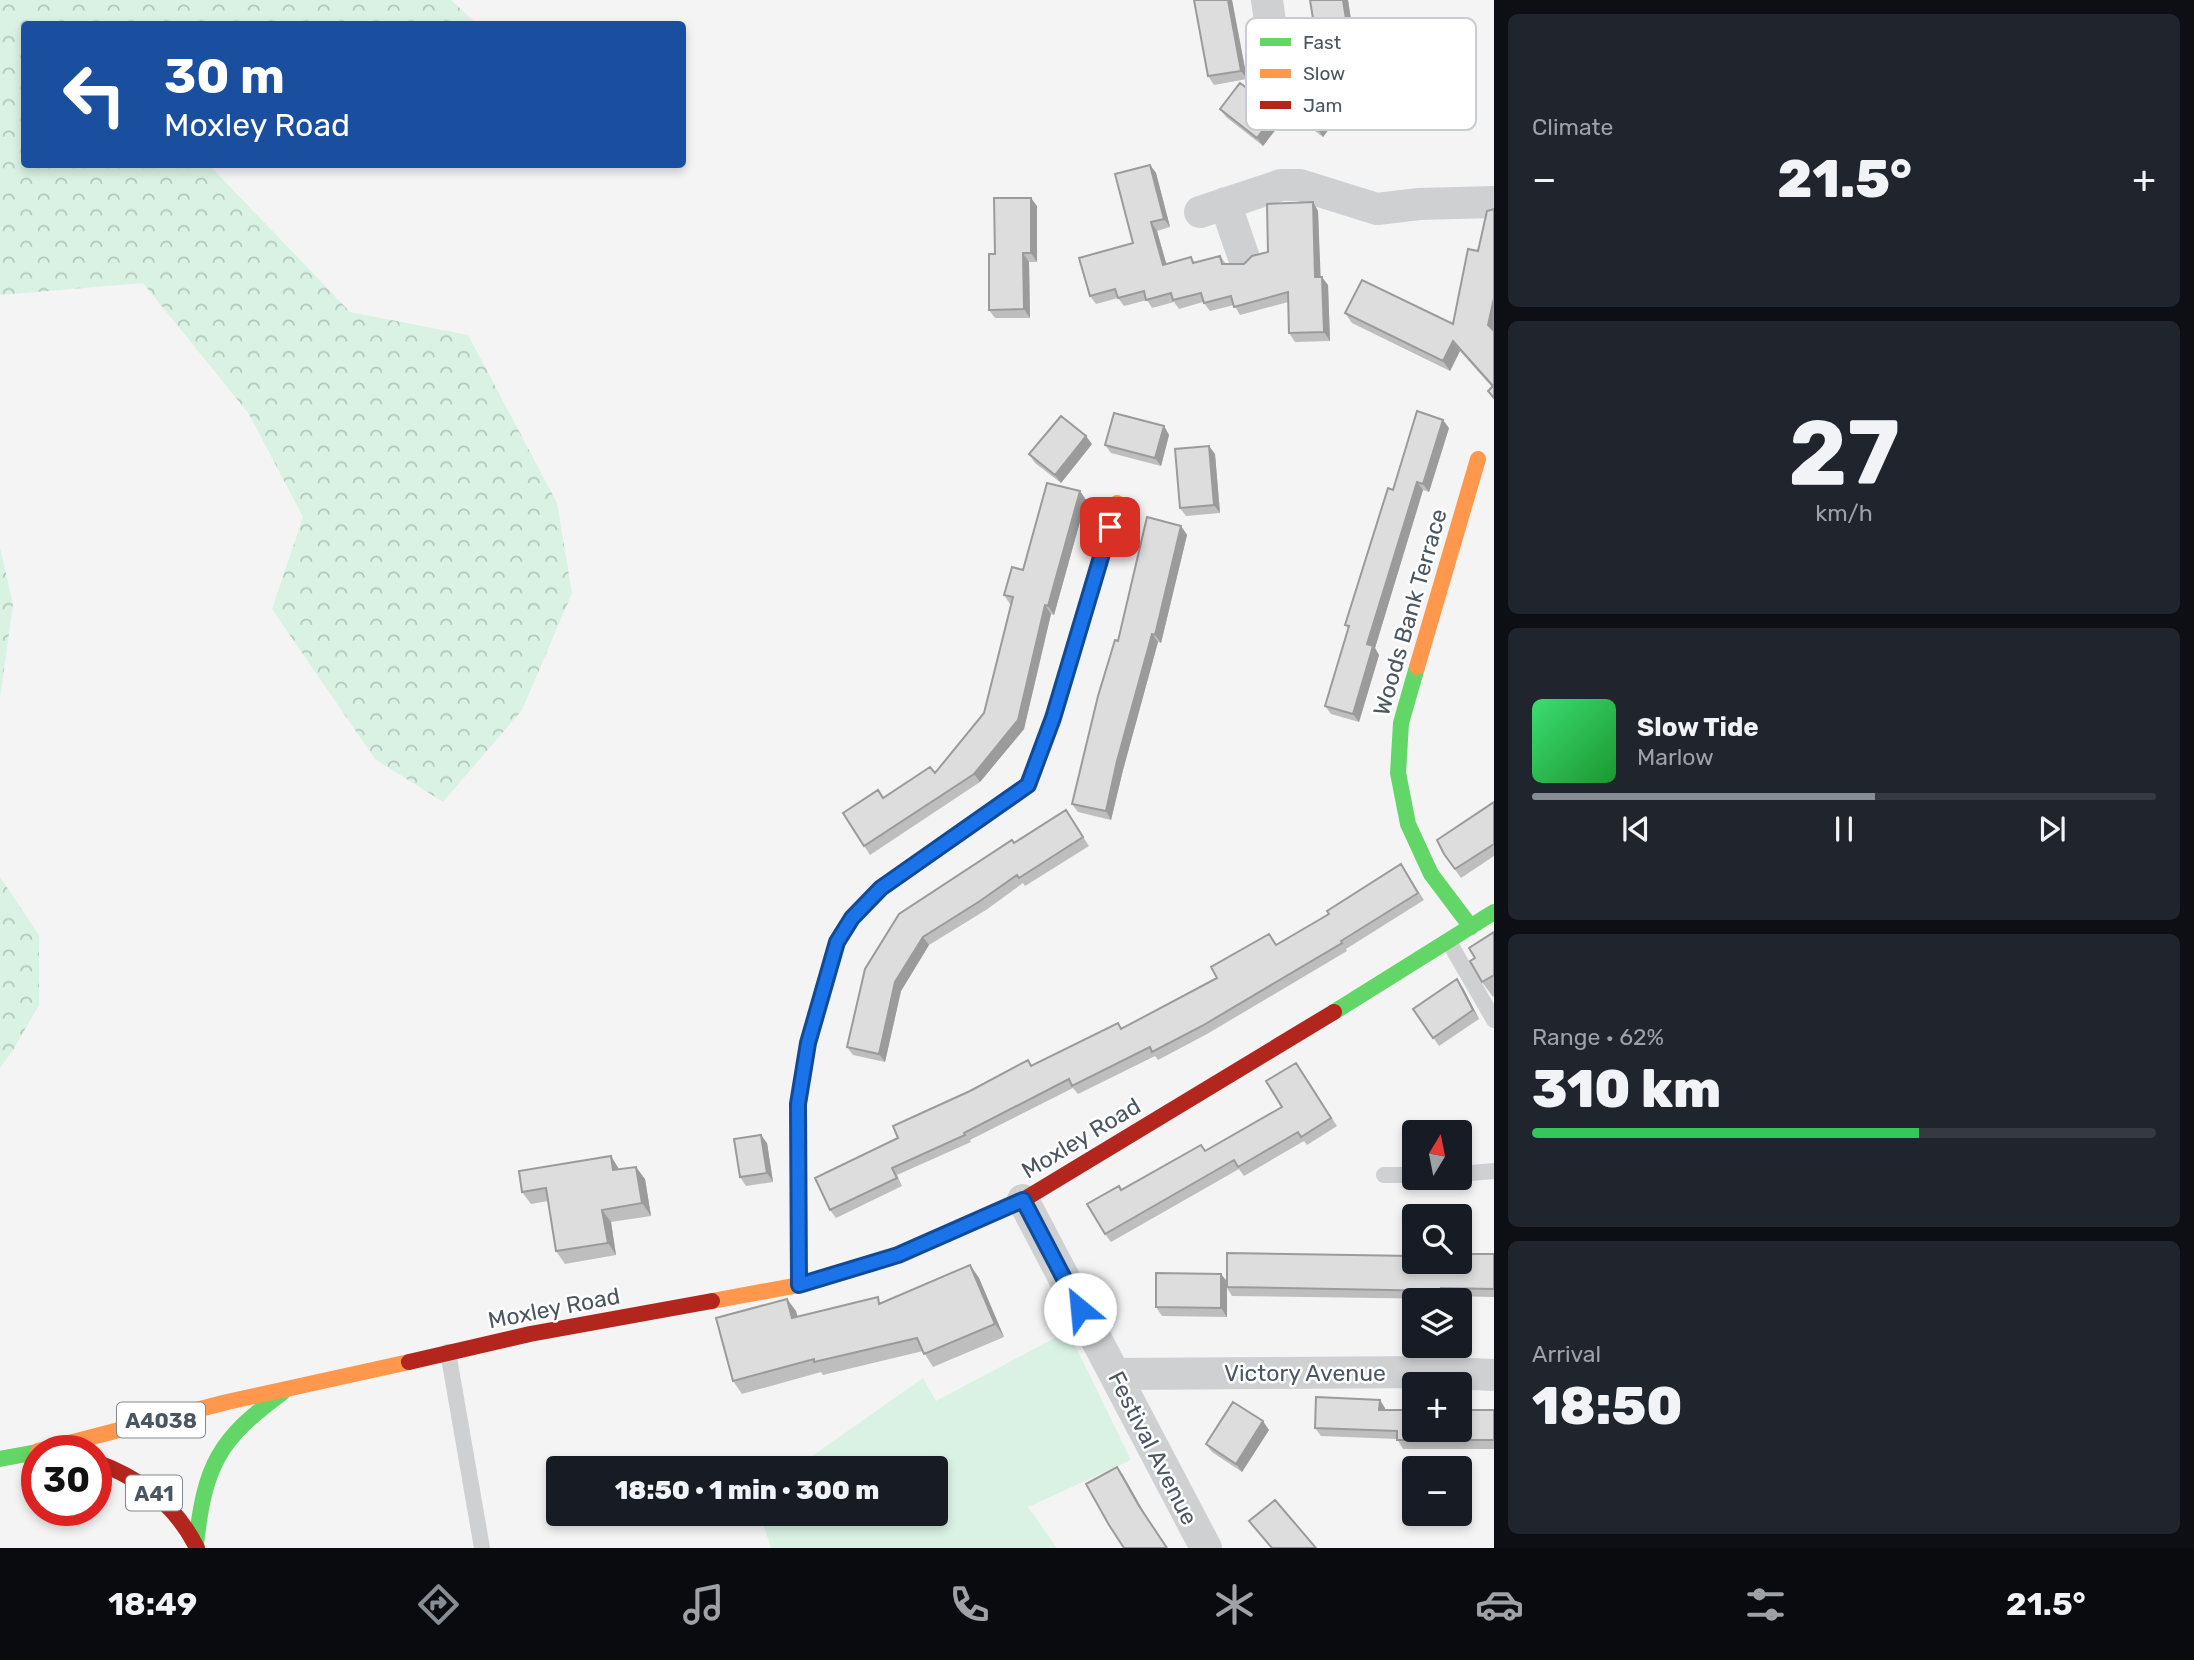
<!DOCTYPE html>
<html lang="en">
<head>
<meta charset="utf-8">
<style>
  body { margin:0; font-family:Rubik,sans-serif; background:#20242c; color:#f1f3f6; height:100vh; display:flex; flex-direction:column; font-size:26px; white-space:nowrap }
  * { box-sizing:border-box; margin:0 }
  p { font-size:23px; color:#9ea1a6 }
  .icon { flex:none; width:38px; height:38px; fill:none; stroke:currentColor; stroke-width:2; stroke-linecap:round; stroke-linejoin:round }
  .map { position:relative; flex:1; overflow:hidden }
  .side { display:flex; flex-direction:column; gap:14px; padding:14px; background:#0d0f14; width:700px }
  .side>* { flex:none }
  .top-card { position:absolute; left:21px; top:21px; width:665px; height:147px; border-radius:7px; box-shadow:0 4px 10px #0003; background:#1a4fa0; color:#fff; overflow:hidden }
  .needle { width:46px; rotate:10deg }
  .controls { position:absolute; left:1402px; top:1120px; display:grid; gap:14px }
  .controls a { display:grid; place-items:center; width:70px; height:70px; border-radius:7px; background:#171b24; box-shadow:0 4px 10px #0003; font-size:35px }
  .speed { position:absolute; left:21px; top:1435px; display:flex; gap:14px; font-size:35px; font-weight:700; text-align:center }
  .speed>* { display:grid; place-content:center; width:91px; height:91px; border-radius:50%; background:#171b24; box-shadow:0 4px 10px #0003; line-height:1 }
  .speed .limit { border:10px solid #d22; background:#fff; color:#111 }
  .pin { position:absolute; display:grid; place-items:center; width:60px; height:60px; color:#fff; margin:-30px; border-radius:14px; box-shadow:0 4px 10px #0006 }
  .me { position:absolute; width:77px; margin:-38px; rotate:332deg; stroke-linejoin:round; filter:drop-shadow(0 0 5px #0008) }
  .turn { display:flex; align-items:center; gap:24px; height:147px; padding:0 28px; font-size:32px }
  .turn .icon { width:91px; height:91px; stroke-width:2.5 }
  .turn b { display:block; font-size:49px; line-height:60px }
  .big { font-size:52px; font-weight:800; line-height:1.1 }
  .side .tile { flex:1; display:flex; flex-direction:column; justify-content:center; gap:10px; min-width:0; padding:0 24px; border-radius:10px; background:#20242c }
  .side .dial { align-items:center; gap:0 }
  .dial b { font-size:91px; line-height:1 }
  .song { display:flex; align-items:center; gap:21px }
  .cover { width:84px; height:84px; border-radius:10px; background:linear-gradient(135deg,hsl(140 70% 55%),hsl(130 70% 35%)) }
  .played { height:7px; border-radius:4px; background:linear-gradient(90deg,#868d94 55%,#363941 55%) }
  .keys { display:flex; justify-content:space-around; direction:ltr }
  .heat { display:flex; justify-content:space-between; align-items:center; font-size:38px; direction:ltr }
  .charge { height:10px; border-radius:5px; background:linear-gradient(90deg,#34c759 62%,#363941 0) }
  .trip { position:absolute; left:546px; top:1456px; width:402px; height:70px; border-radius:7px; background:#171b24; box-shadow:0 4px 10px #0003; font-weight:800; line-height:70px; text-align:center }
  .menu { display:flex; height:112px; justify-content:space-around; align-items:center; background:#090b0e; color:#9ea1a6 }
  .menu .icon { width:49px; height:49px }
  .menu .selected { color:#868d94 }
  .menu b { font-size:32px; color:#f1f3f6 }
  main { display:flex; flex:1; min-height:0 }
  .map>svg:first-child { display:block }
  .forest { fill:url(#forest-crowns) }
  .green { fill:#d9f2e3 }
  .lines { fill:none; stroke-linecap:round; stroke-linejoin:round }
  .lane { stroke:#ced0d2; stroke-width:16 }
  .street { stroke:#ced0d2; stroke-width:32 }
  .fast { stroke:#63d668; stroke-width:16 }
  .slow { stroke:#ff974d; stroke-width:16 }
  .jam { stroke:#b3261e; stroke-width:16 }
  .wall { fill:#bebebf }
  .shaded-wall { fill:#9b9b9b }
  .building { fill:#ddddde; stroke:#9b9b9b; stroke-width:2 }
  .route-casing { stroke:#114b97; stroke-width:18 }
  .route { stroke:#1a73e8; stroke-width:12 }
  .labels { text-anchor:middle; dominant-baseline:central; stroke-width:5; stroke-linejoin:round; paint-order:stroke }
  .shield { fill:#fff; stroke:#808990; stroke-width:2 }
  .shield-label { font-size:21px; font-weight:bold; fill:#4a5661 }
  .street-label { font-size:23px; fill:#4a5661; stroke:#fff }
  .key { fill:#fff; stroke:#c9ccd0; stroke-width:2 }
  .key-label { font-size:19px; fill:#4a5661 }
</style>
</head>
<body>
<main>
<div class="map">
<svg width="1494" height="1548" viewBox="0 0 1494 1548">
  <defs>
    <pattern id="forest-crowns" width="20" height="18" patternUnits="userSpaceOnUse" patternTransform="scale(1.75)"><rect width="20" height="18" fill="#d9f2e3"/><path d="M2 6a3 3 0 1 1 6 0M12 15a3 3 0 1 1 6 0" fill="none" stroke="#b2c7bb"/></pattern>
  </defs>
  <rect width="100%" height="100%" fill="#f4f4f4"/>
  <path class="forest" d="M 0,0 L 451,0 L 477,24 L 24,24 L 24,164 L 213,165 L 212,168 L 350,312 L 468,335 L 557,503 L 572,593 L 522,710 L 443,802 L 375,759 L 272,609 L 303,517 L 249,414 L 143,283 L 0,295 Z
    M 0,548 L 13,604 L 0,699 Z
    M 0,877 L 39,935 L 39,1005 L 13,1050 L 0,1068 Z"/>
  <path class="green" d="M 1068,1331 L 1131,1460 L 1028,1507 L 1057,1548 L 771,1548 L 760,1514 L 936,1514 L 936,1468 L 789,1468 L 808,1459 L 923,1378 L 936,1401 Z"/>
  <g class="lines">
    <path class="lane" d="M 1449,942 L 1494,1020
      M 1460,1174 L 1494,1171
      M 1384,1175 L 1414,1175
      M 448,1352 L 482,1548"/>
    <path class="street" d="M 1267,0 L 1277,70
      M 1225,203 L 1243,255
      M 1200,212 L 1281,185 L 1300,185 L 1377,209 L 1419,204 L 1494,202
      M 1023,1200 L 1206,1548
      M 1115,1374 L 1426,1372 L 1494,1375"/>
    <path class="fast" d="M 1417,667 L 1401,723 L 1398,773 L 1408,824 L 1431,874 L 1471,927
      M 1334,1012 L 1494,912
      M 0,1459 L 37,1452
      M 196,1544 C 205,1465 218,1440 282,1393"/>
    <path class="slow" d="M 1417,667 L 1478,459
      M 989,813 L 1028,785 L 1053,718 L 1117,503
      M 712,1301 L 799,1285 L 898,1255 L 997,1211
      M 38,1451 L 227,1402 L 409,1362"/>
    <path class="jam" d="M 997,1211 L 1023,1200 L 1334,1012
      M 799,1285 L 798,1104 L 808,1043 L 837,942 L 852,917 L 882,888 L 989,813
      M 409,1362 L 530,1334 L 712,1301
      M 96,1462 C 140,1478 176,1505 197,1548"/>
  </g>
  <path class="wall" d="M 1194,0 L 1232,0 L 1247,79 L 1214,85 L 1208,76 Z
    M 1348,0 L 1358,65 L 1326,71 L 1320,62 Z
    M 1345,91 L 1351,100 L 1323,137 L 1296,117 L 1291,108 Z
    M 1220,109 L 1283,120 L 1263,146 L 1226,117 Z
    M 1150,165 L 1156,173 L 1170,227 L 1157,231 L 1166,264 L 1191,257 L 1195,263 L 1220,256 L 1226,264 L 1244,264 L 1268,252 L 1313,202 L 1318,211 L 1320,277 L 1328,285 L 1330,341 L 1295,342 L 1289,333 L 1288,302 L 1240,315 L 1234,305 L 1210,311 L 1203,302 L 1179,309 L 1174,302 L 1152,308 L 1147,300 L 1124,306 L 1118,298 L 1096,304 L 1090,296 L 1133,243 Z
    M 1037,206 L 1037,262 L 1029,262 L 1030,318 L 995,318 L 989,310 L 995,254 Z
    M 1494,209 L 1494,400 L 1488,391 L 1492,387 L 1460,351 L 1450,371 L 1352,323 L 1345,313 L 1453,324 Z
    M 1164,426 L 1169,435 L 1161,466 L 1111,453 L 1105,445 Z
    M 1449,428 L 1429,492 L 1423,490 L 1375,648 L 1379,655 L 1359,722 L 1331,714 L 1325,706 L 1348,628 L 1345,625 L 1393,490 Z
    M 1092,444 L 1061,483 L 1035,463 L 1029,454 Z
    M 1215,454 L 1220,513 L 1186,516 L 1180,508 Z
    M 1080,491 L 1086,500 L 1054,615 L 1051,614 L 1024,729 L 980,782 L 870,855 L 843,813 L 883,798 L 935,773 L 984,713 L 1012,604 L 1010,604 L 1004,595 Z
    M 1181,526 L 1187,535 L 1161,643 L 1158,642 L 1123,770 L 1111,820 L 1078,812 L 1072,804 L 1118,641 Z
    M 1494,802 L 1494,856 L 1461,878 L 1444,854 Z
    M 1066,810 L 1089,846 L 1025,886 L 1023,883 L 986,910 L 929,945 L 901,991 L 885,1062 L 853,1055 L 847,1047 L 865,969 L 1014,843 Z
    M 1406,872 L 1424,900 L 1346,949 L 1347,951 L 1207,1034 L 1158,1060 L 1155,1056 L 1078,1094 L 1073,1088 L 970,1140 L 971,1142 L 897,1175 L 902,1186 L 836,1218 L 830,1210 L 898,1138 L 1031,1066 L 1122,1029 L 1217,978 Z
    M 1494,932 L 1494,996 L 1493,997 L 1482,982 L 1475,958 Z
    M 1463,988 L 1479,1019 L 1439,1046 L 1413,1009 Z
    M 1302,1071 L 1337,1126 L 1307,1145 L 1304,1141 L 1244,1176 L 1239,1169 L 1111,1242 L 1105,1234 L 1122,1190 L 1201,1145 L 1206,1151 L 1282,1107 Z
    M 767,1143 L 773,1182 L 746,1186 L 740,1177 Z
    M 619,1169 L 645,1179 L 651,1216 L 611,1222 L 616,1255 L 565,1264 L 556,1251 L 548,1201 L 531,1204 L 522,1192 Z
    M 1494,1254 L 1494,1297 L 1447,1296 L 1447,1299 L 1232,1296 L 1227,1288 L 1227,1317 L 1162,1316 L 1156,1307 L 1221,1274 L 1227,1281 Z
    M 970,1265 L 979,1278 L 1004,1337 L 933,1367 L 923,1351 L 823,1375 L 821,1372 L 742,1394 L 733,1381 L 787,1299 L 796,1311 L 797,1317 L 882,1303 Z
    M 1380,1400 L 1385,1410 L 1494,1410 L 1494,1449 L 1403,1449 L 1397,1439 L 1321,1436 L 1315,1428 Z
    M 1269,1430 L 1242,1472 L 1212,1452 L 1206,1444 Z"/>
  <path class="shaded-wall" d="M 1228,0 L 1232,0 L 1247,79 L 1241,71 Z
    M 1343,0 L 1348,0 L 1358,65 L 1352,57 Z
    M 1345,91 L 1351,100 L 1323,137 L 1317,128 Z
    M 1277,111 L 1283,120 L 1263,146 L 1257,138 Z
    M 1150,165 L 1156,173 L 1170,227 L 1164,219 Z
    M 1031,198 L 1037,206 L 1037,262 L 1031,253 Z
    M 1313,202 L 1318,211 L 1321,285 L 1315,277 Z
    M 1151,222 L 1157,231 L 1169,273 L 1163,265 Z
    M 1023,253 L 1029,262 L 1030,318 L 1024,309 Z
    M 1322,277 L 1328,285 L 1330,341 L 1324,332 Z
    M 1494,298 L 1494,333 L 1488,325 Z
    M 1453,341 L 1460,351 L 1450,371 L 1443,361 Z
    M 1443,420 L 1449,428 L 1429,492 L 1423,484 Z
    M 1164,426 L 1169,435 L 1161,466 L 1155,458 Z
    M 1086,436 L 1092,444 L 1061,483 L 1055,475 Z
    M 1209,446 L 1215,454 L 1220,513 L 1214,505 Z
    M 1417,482 L 1423,490 L 1375,648 L 1379,655 L 1359,722 L 1353,714 L 1367,644 Z
    M 1080,491 L 1086,500 L 1054,615 L 1048,606 Z
    M 1181,526 L 1187,535 L 1161,643 L 1155,635 Z
    M 1045,605 L 1051,614 L 1024,729 L 980,782 L 974,774 Z
    M 1152,634 L 1158,642 L 1123,770 L 1111,820 L 1106,811 L 1117,761 Z
    M 923,937 L 929,945 L 901,991 L 885,1062 L 879,1054 L 895,982 Z
    M 1457,979 L 1463,988 L 1479,1019 L 1473,1010 Z
    M 761,1135 L 767,1143 L 773,1182 L 767,1173 Z
    M 611,1156 L 619,1169 L 613,1170 Z
    M 636,1167 L 645,1179 L 651,1216 L 642,1203 Z
    M 602,1210 L 611,1222 L 616,1255 L 608,1243 Z
    M 970,1265 L 979,1278 L 1004,1337 L 995,1324 Z
    M 1221,1274 L 1227,1282 L 1227,1317 L 1221,1308 Z
    M 787,1299 L 796,1311 L 801,1330 L 792,1318 Z
    M 1380,1400 L 1385,1408 L 1385,1418 L 1379,1410 Z
    M 1263,1421 L 1269,1430 L 1242,1472 L 1236,1464 Z
    M 1117,1467 L 1123,1475 L 1145,1514 L 1139,1506 Z"/>
  <path class="building" d="M 1194,0 L 1228,0 L 1241,71 L 1208,76 Z
    M 1310,0 L 1343,0 L 1352,57 L 1320,62 Z
    M 1240,83 L 1277,111 L 1257,138 L 1220,109 Z
    M 1150,165 L 1164,219 L 1151,222 L 1163,265 L 1191,257 L 1193,263 L 1220,256 L 1222,264 L 1244,264 L 1252,256 L 1268,252 L 1267,204 L 1313,202 L 1315,277 L 1322,277 L 1324,332 L 1289,333 L 1288,292 L 1234,307 L 1231,296 L 1204,303 L 1201,293 L 1173,300 L 1171,293 L 1146,300 L 1144,291 L 1118,298 L 1115,289 L 1090,296 L 1079,258 L 1133,243 L 1115,174 Z
    M 994,198 L 1031,198 L 1031,253 L 1023,253 L 1024,309 L 989,310 L 989,254 L 995,254 Z
    M 1494,209 L 1494,298 L 1488,325 L 1494,331 L 1494,398 L 1488,391 L 1493,386 L 1453,341 L 1443,361 L 1345,313 L 1362,280 L 1453,324 L 1468,249 L 1478,251 L 1487,211 Z
    M 1417,411 L 1443,420 L 1423,484 L 1417,482 L 1367,644 L 1373,646 L 1353,714 L 1325,706 L 1349,626 L 1345,625 L 1388,488 L 1393,490 Z
    M 1114,413 L 1164,426 L 1155,458 L 1105,445 Z
    M 1061,416 L 1086,436 L 1055,475 L 1029,454 Z
    M 1209,446 L 1214,505 L 1180,508 L 1175,449 Z
    M 1047,483 L 1080,491 L 1048,606 L 1045,605 L 1018,720 L 974,774 L 864,846 L 843,813 L 878,790 L 883,798 L 930,767 L 935,773 L 984,713 L 1013,597 L 1004,595 L 1012,567 L 1023,570 Z
    M 1147,517 L 1181,526 L 1155,635 L 1152,634 L 1117,761 L 1106,811 L 1072,804 L 1098,696 L 1115,640 L 1118,641 Z
    M 1494,802 L 1494,844 L 1455,869 L 1444,854 L 1437,840 Z
    M 1066,810 L 1083,837 L 1019,878 L 1017,875 L 980,901 L 923,937 L 895,982 L 879,1054 L 847,1047 L 865,969 L 899,914 L 1012,840 L 1014,843 Z
    M 1401,864 L 1418,893 L 1341,941 L 1342,943 L 1202,1026 L 1152,1052 L 1150,1047 L 1072,1086 L 1069,1079 L 964,1133 L 965,1135 L 892,1168 L 897,1178 L 830,1210 L 815,1178 L 898,1138 L 893,1126 L 970,1091 L 1028,1060 L 1031,1066 L 1118,1023 L 1121,1029 L 1217,978 L 1211,967 L 1269,934 L 1276,945 L 1329,914 L 1327,911 Z
    M 1494,932 L 1494,975 L 1482,982 L 1470,961 L 1475,958 L 1469,948 Z
    M 1457,979 L 1473,1010 L 1433,1038 L 1413,1009 Z
    M 1296,1063 L 1331,1118 L 1301,1137 L 1298,1132 L 1238,1167 L 1234,1160 L 1105,1234 L 1087,1204 L 1119,1186 L 1121,1190 L 1201,1145 L 1205,1151 L 1282,1107 L 1266,1081 Z
    M 761,1135 L 767,1173 L 740,1177 L 734,1139 Z
    M 611,1156 L 613,1170 L 636,1167 L 642,1203 L 602,1210 L 608,1243 L 556,1251 L 546,1188 L 522,1192 L 519,1171 Z
    M 1227,1253 L 1414,1256 L 1414,1262 L 1460,1262 L 1460,1254 L 1494,1254 L 1494,1289 L 1441,1288 L 1441,1291 L 1227,1287 Z
    M 970,1265 L 995,1324 L 924,1354 L 917,1338 L 814,1362 L 814,1359 L 733,1381 L 716,1318 L 787,1299 L 792,1318 L 878,1297 L 879,1304 Z
    M 1156,1273 L 1221,1274 L 1221,1308 L 1156,1307 Z
    M 1316,1397 L 1380,1400 L 1379,1410 L 1414,1410 L 1414,1430 L 1460,1430 L 1460,1410 L 1494,1410 L 1494,1440 L 1397,1440 L 1397,1431 L 1315,1428 Z
    M 1233,1402 L 1263,1421 L 1236,1464 L 1206,1444 Z
    M 1117,1467 L 1139,1506 L 1167,1548 L 1124,1548 L 1109,1525 L 1086,1484 Z
    M 1275,1500 L 1316,1548 L 1272,1548 L 1249,1521 Z"/>
  <g class="lines">
    <g class="route-casing">
      <path id="route" d="M 1080,1309 L 1023,1200 L 898,1255 L 799,1285 L 798,1104 L 808,1043 L 837,942 L 852,918 L 881,888 L 1028,785 L 1053,718 L 1110,527"/>
    </g>
    <use href="#route" class="route"/>
  </g>
  <g class="labels">
    <g class="shield">
      <rect x="117" y="1402.5" width="88" height="35" rx="5"/>
      <rect x="126" y="1475.5" width="56" height="35" rx="5"/>
    </g>
    <g class="shield-label">
      <text x="161" y="1420">A4038</text>
      <text x="154" y="1493">A41</text>
    </g>
    <g class="street-label">
      <text transform="translate(1410 612) rotate(-74)">Woods Bank Terrace</text>
      <text transform="translate(1081 1138) rotate(-31)">Moxley Road</text>
      <text transform="translate(554 1308) rotate(-11)">Moxley Road</text>
      <text x="1305" y="1373">Victory Avenue</text>
      <text transform="translate(1153 1448) rotate(63)">Festival Avenue</text>
    </g>
  </g>
  <rect x="1246" y="18" width="230" height="112" rx="10" class="key"/>
  <rect x="1260" y="38" width="31" height="8" fill="#63d668"/>
  <rect x="1260" y="69" width="31" height="9" fill="#ff974d"/>
  <rect x="1260" y="101" width="31" height="8" fill="#b3261e"/>
  <g class="key-label">
    <text x="1303" y="49">Fast</text>
    <text x="1303" y="80">Slow</text>
    <text x="1303" y="112">Jam</text>
  </g>
</svg>
<div class="controls">
<a><svg class="needle" viewBox="-14 -14 28 28"><path d="M0-13l5 13h-10z" fill="#e53935"/><path d="M0 13l5-13h-10z" fill="#9ea1a6"/></svg></a>
<a><svg class="icon" aria-label="search" viewBox="0 0 24 24"><circle cx="10" cy="10" r="6"/><path d="M15 15l6 6"/></svg></a>
<a><svg class="icon" aria-label="layers" viewBox="0 0 24 24"><path d="M12 4l9 5-9 5-9-5zM3 14l9 5 9-5"/></svg></a>
<a>+</a>
<a>−</a>
</div>
<div class="speed"><div class="limit">30</div></div>
<div class="pin" style="left:1110px;top:527px;background:#d93025"><svg class="icon" aria-label="arrive" viewBox="0 0 24 24"><path d="M6 21V4h12l-3 4 3 4H6"/></svg></div>
<svg class="me" style="left:1080px;top:1309px" viewBox="-20 -20 40 40"><circle r="19" fill="#fff"/><path d="M0-13L10 11 0 6-10 11z" fill="#1a73e8"/></svg>
<div class="trip">18:50 · 1 min · 300 m</div>
<div class="top-card">
<div class="turn"><svg class="icon" aria-label="left" viewBox="0 0 24 24"><path d="M17 20v-9H6M10 6l-5 5 5 5"/></svg><div><b>30 m</b>Moxley Road</div></div>
</div>
</div>
<section class="side">
<div class="tile"><p>Climate</p>
<div class="heat"><a>−</a><b class="big">21.5°</b><a>+</a></div>
</div>
<div class="tile dial"><b>27</b><p>km/h</p></div>
<div class="tile">
<div class="song"><i class="cover"></i><div><b>Slow Tide</b><p>Marlow</p></div></div>
<div class="played"></div>
<div class="keys"><svg class="icon" aria-label="previous" viewBox="0 0 24 24"><path d="M18 5L8 12l10 7zM5 5v14"/></svg><svg class="icon" aria-label="pause" viewBox="0 0 24 24"><path d="M8 5v14M16 5v14"/></svg><svg class="icon" aria-label="next" viewBox="0 0 24 24"><path d="M6 5l10 7-10 7zM19 5v14"/></svg></div>
</div>
<div class="tile"><p>Range · 62%</p><b class="big">310 km</b><div class="charge"></div></div>
<div class="tile"><p>Arrival</p><b class="big">18:50</b></div>
</section>
</main>
<nav class="menu">
<b>18:49</b>
<svg class="icon selected" aria-label="directions" viewBox="0 0 24 24"><path d="M12 3l9 9-9 9-9-9zM9 14v-3h6M13 9l2 2-2 2"/></svg>
<svg class="icon" aria-label="music" viewBox="0 0 24 24"><path d="M9 18V5l10-2v13"/><circle cx="6" cy="18" r="3"/><circle cx="16" cy="16" r="3"/></svg>
<svg class="icon" aria-label="phone" viewBox="0 0 24 24"><path d="M5 4h4l2 5-3 2q2 4 5 5l2-3 5 2v4C11 20 4 13 5 4z"/></svg>
<svg class="icon" aria-label="climate" viewBox="0 0 24 24"><path d="M12 3v18M4 7l16 10M4 17L20 7"/></svg>
<svg class="icon" aria-label="car" viewBox="0 0 24 24"><path d="M5 17H2v-5l4-1 3-4h7l3 4 3 1v5h-3M9 17h6M6 11h13"/><circle cx="7" cy="17" r="2"/><circle cx="17" cy="17" r="2"/></svg>
<svg class="icon" aria-label="filters" viewBox="0 0 24 24"><path d="M4 7h16M4 17h16"/><circle cx="9" cy="7" r="2"/><circle cx="15" cy="17" r="2"/></svg>
<b>21.5°</b>
</nav>
</body>
</html>
